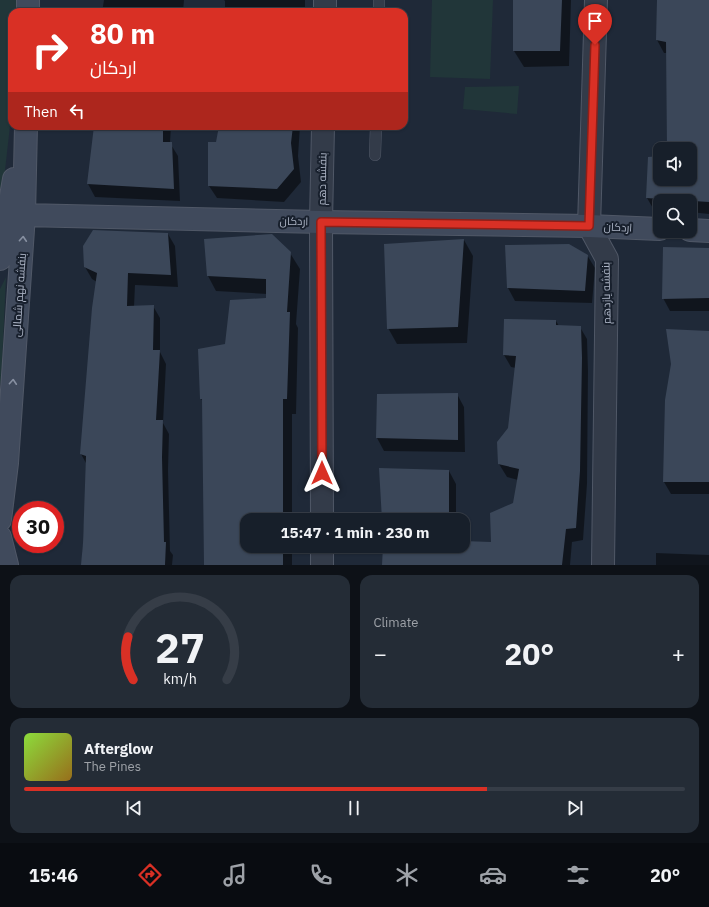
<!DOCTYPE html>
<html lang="en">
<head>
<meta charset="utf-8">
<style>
  body { margin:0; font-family:"IBM Plex Sans",Cairo,sans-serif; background:#242c36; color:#f1f3f6; height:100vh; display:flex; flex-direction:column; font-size:15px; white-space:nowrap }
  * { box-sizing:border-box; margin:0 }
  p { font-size:13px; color:#9ea2a8 }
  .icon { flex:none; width:22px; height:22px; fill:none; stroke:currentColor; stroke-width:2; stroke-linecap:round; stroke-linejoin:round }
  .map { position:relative; height:565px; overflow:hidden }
  .sheet { display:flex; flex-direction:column; gap:10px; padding:10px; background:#0d1117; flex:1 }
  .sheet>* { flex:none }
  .hud { position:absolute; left:8px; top:8px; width:400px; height:122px; border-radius:12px; box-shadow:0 1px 3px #0004,0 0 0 1px #363d47; background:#d93025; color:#fff; overflow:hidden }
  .fabs { position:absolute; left:653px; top:142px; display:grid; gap:8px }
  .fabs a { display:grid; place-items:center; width:44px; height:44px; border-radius:8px; background:#171f2a; box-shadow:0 1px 3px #0004,0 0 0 1px #363d47; font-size:20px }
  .speed { position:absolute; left:12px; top:501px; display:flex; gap:8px; font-size:20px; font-weight:700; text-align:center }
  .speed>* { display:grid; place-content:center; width:52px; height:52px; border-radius:50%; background:#171f2a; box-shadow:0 1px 3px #0004,0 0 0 1px #363d47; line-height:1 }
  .speed .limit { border:6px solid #d22; background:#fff; color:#111 }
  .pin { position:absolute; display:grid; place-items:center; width:34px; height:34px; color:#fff; margin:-41px -17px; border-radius:50% 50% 50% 0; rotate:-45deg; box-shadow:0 0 4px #0007 }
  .pin .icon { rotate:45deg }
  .me { position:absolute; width:44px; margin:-22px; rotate:0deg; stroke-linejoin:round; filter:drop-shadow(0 0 3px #0008) }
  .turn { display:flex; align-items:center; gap:14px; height:84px; padding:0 16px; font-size:18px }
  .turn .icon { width:52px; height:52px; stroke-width:2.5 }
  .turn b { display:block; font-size:28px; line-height:34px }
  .then { display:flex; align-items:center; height:38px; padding:0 16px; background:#0003; gap:8px; font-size:15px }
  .big { font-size:30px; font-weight:800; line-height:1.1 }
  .sheet .widget { flex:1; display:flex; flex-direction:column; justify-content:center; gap:6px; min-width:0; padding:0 14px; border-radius:12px; background:#242c36 }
  .sheet .dial { align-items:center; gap:0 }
  .dial svg { height:104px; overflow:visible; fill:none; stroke:#363d47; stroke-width:7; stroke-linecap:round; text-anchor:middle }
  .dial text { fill:#f1f3f6; stroke:none }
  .song { display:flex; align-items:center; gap:12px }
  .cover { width:48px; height:48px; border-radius:6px; background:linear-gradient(135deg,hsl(90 70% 55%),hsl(40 70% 35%)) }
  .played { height:4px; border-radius:2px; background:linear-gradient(90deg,#d93025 70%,#363d47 70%) }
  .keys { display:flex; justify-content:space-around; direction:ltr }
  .heat { display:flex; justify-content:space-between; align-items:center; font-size:22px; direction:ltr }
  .sheet .tiles { flex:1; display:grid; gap:10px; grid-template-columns:1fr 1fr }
  .widget:last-child { grid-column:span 2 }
  .trip { position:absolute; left:240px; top:513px; width:230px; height:40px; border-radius:12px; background:#171f2a; box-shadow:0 1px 3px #0004,0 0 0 1px #363d47; font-weight:800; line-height:40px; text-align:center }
  .tab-bar { display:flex; height:64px; justify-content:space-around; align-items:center; background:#090c11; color:#9ea2a8 }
  .tab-bar .icon { width:28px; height:28px }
  .tab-bar .active { color:#d93025 }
  .tab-bar b { font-size:18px; color:#f1f3f6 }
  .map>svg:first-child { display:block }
  .green { fill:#213639 }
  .shadow { fill:#0007 }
  .building { fill:#3b4759 }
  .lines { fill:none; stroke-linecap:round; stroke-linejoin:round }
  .lane-casing { stroke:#505867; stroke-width:12 }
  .street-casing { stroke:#505867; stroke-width:24 }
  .secondary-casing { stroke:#505867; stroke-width:24 }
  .lane { stroke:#333b49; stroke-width:11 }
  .street { stroke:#333b49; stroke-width:22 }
  .secondary { stroke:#404a5c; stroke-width:22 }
  .oneway { stroke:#8790a1 }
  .route-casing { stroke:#8d1f18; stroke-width:10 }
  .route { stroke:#d93025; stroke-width:7 }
  .labels { text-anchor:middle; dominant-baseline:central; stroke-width:4; stroke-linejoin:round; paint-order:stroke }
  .street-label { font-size:11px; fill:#adb5c6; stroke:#18202d }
</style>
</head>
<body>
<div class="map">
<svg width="709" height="565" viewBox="0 0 709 565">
  <rect width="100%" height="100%" fill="#1f2938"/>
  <path class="green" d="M 0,0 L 19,0 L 19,12 L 12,12 L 12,108 L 0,215 Z
    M 432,0 L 493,0 L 490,79 L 430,77 Z
    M 519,86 L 517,114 L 463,109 L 465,87 Z
    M 6,277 L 1,385 L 0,382 L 0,289 Z"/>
  <path class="shadow" d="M 104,0 L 184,0 L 183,12 L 102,12 Z
    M 224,0 L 305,0 L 305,12 L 225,12 L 225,1 Z
    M 514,0 L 571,0 L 569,66 L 524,67 L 514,51 Z
    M 658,0 L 709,0 L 709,214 L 690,212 L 690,201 L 660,201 L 660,211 L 654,210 L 647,198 L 660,157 L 660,179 L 690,179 L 690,149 L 668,149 L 667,53 L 664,53 L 657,40 Z
    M 95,126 L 171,126 L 170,143 L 178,156 L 180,201 L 95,197 L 88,184 Z
    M 220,126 L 300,126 L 298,156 L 301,182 L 284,202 L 217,198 L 209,186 Z
    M 168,234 L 175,246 L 178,287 L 135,285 L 134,307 L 153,306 L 160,318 L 160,352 L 166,364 L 163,423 L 169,434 L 168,470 L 170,551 L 173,555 L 172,565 L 82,565 L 87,465 L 81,454 L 97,282 L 92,279 L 85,267 Z
    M 205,240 L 290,253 L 300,269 L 296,324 L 298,328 L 296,414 L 292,414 L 292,520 L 247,520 L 247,546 L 292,546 L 292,565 L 205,565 L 203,401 L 201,399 L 226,345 L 267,299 L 267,294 L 216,291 L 208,276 Z
    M 464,240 L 473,256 L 467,343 L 397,344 L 388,328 Z
    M 709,249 L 709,311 L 670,311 L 663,298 Z
    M 587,255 L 595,268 L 592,303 L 515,301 L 508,288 Z
    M 556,321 L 559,326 L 580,327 L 587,339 L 588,371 L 587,484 L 583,540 L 572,542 L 570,565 L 383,565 L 384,546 L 463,546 L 463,542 L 492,543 L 514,504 L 518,480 L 507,477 L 499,464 L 509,428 L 516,368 L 511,367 L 504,355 Z
    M 709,332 L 709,494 L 671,494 L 664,482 Z
    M 457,394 L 464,407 L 465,452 L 384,451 L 377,438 Z
    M 449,471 L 456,484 L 456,520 L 383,520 Z
    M 656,553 L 709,555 L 709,565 L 656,565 Z"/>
  <path class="building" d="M 513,0 L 562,0 L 560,51 L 513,51 Z
    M 657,0 L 709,0 L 709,202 L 646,198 L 648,157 L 660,156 L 660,179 L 690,179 L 690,149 L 667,149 L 666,42 L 656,40 Z
    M 94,126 L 163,126 L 163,142 L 172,142 L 174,189 L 87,184 Z
    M 219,126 L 293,126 L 291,143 L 294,169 L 277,189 L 208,186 L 208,142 L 216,142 Z
    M 93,230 L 168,233 L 171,275 L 128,273 L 127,306 L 154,305 L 153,350 L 160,350 L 156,420 L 163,420 L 162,457 L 164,542 L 166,542 L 165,565 L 81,565 L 83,543 L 86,456 L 80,454 L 92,308 L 97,273 L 84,267 L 83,246 Z
    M 272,234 L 291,252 L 287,312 L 290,312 L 287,399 L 283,399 L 283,520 L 247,520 L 247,546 L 283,546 L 283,565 L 204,565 L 202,399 L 200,399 L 198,349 L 225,344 L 230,300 L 266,298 L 266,279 L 207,276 L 204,239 Z
    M 464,239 L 458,327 L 387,329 L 384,244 Z
    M 569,244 L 588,255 L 585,291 L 507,288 L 505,245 Z
    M 663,247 L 709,248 L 709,298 L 662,299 Z
    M 504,319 L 556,320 L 556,325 L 581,326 L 582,358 L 580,471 L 576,528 L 566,529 L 562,565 L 382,565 L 383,546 L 463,546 L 463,541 L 491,542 L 490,513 L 513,503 L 519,469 L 498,464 L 497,442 L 508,428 L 516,356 L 503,355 Z
    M 666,329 L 709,331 L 709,482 L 663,482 L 665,400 L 671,364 Z
    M 458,393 L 458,440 L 376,438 L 377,394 Z
    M 379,468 L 449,470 L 449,520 L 382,520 Z"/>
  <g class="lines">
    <g class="lane-casing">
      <path id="lane" d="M 379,12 L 379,0
        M 375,155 L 376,126"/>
    </g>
    <g class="street-casing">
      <path id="street" d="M 596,0 L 589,226 L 607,259 L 603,565
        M 325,12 L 325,0
        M 322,520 L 321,222 L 323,126
        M 322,546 L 322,565"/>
    </g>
    <g class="secondary-casing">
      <path id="secondary" d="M 28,12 L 28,0
        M 24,215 L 321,222 L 589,226 L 660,229
        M 690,230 L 709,231
        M 0,259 L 14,179
        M 7,463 L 24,215 L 26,126
        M 0,520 L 7,463 L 5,448
        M 0,537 L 7,565"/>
    </g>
    <use href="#lane" class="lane"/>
    <use href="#street" class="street"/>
    <use href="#secondary" class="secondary"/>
  </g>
  <defs><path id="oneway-chevron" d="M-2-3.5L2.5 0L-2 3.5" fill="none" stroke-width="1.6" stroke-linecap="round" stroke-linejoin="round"/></defs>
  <g class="oneway">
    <use href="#oneway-chevron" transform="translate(23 239) rotate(-86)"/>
    <use href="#oneway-chevron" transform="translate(13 382) rotate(-86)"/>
  </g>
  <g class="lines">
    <g class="route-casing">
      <path id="route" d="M 322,473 L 321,222 L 589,226 L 595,45"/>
    </g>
    <use href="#route" class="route"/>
  </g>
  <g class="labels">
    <g class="street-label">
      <text transform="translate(322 179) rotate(-89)">بنفشه دهم</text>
      <text transform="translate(294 221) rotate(1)">اردکان</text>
      <text transform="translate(618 227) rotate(3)">اردکان</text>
      <text transform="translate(606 293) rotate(-91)">بنفشه یازدهم</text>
      <text transform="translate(19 295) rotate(-86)">بنفشه نهم شمالی</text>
    </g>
  </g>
</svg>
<div class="fabs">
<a><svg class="icon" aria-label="sound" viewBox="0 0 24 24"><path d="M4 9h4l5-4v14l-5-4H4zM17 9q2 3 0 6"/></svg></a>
<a><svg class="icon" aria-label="search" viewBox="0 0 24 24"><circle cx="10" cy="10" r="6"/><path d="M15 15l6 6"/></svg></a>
</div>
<div class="speed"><div class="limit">30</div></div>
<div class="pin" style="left:595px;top:45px;background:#d93025"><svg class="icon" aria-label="arrive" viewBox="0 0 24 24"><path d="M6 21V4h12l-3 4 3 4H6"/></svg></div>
<svg class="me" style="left:322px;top:473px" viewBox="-20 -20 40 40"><path d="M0-17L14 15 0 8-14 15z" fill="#d93025" stroke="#fff" stroke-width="4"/></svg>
<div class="trip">15:47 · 1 min · 230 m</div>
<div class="hud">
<div class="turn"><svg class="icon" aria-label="right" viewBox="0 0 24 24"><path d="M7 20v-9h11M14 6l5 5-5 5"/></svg><div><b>80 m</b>اردکان</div></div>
<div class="then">Then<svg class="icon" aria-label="left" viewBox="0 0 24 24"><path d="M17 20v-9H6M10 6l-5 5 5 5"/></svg></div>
</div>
</div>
<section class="sheet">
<div class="tiles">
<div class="widget dial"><svg viewBox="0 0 100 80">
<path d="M14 69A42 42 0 1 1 86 69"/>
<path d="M14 69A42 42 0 0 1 10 36" stroke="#d93025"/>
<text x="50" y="56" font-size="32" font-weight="700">27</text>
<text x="50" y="72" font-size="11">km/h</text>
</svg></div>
<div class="widget"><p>Climate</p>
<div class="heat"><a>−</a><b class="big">20°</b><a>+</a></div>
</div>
<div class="widget">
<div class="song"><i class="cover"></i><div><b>Afterglow</b><p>The Pines</p></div></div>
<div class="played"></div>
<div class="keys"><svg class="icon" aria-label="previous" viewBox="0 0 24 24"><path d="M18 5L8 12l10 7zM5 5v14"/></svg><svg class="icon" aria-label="pause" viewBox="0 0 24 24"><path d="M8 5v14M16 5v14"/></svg><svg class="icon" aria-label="next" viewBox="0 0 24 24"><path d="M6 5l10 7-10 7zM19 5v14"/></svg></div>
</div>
</div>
</section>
<nav class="tab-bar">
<b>15:46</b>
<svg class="icon active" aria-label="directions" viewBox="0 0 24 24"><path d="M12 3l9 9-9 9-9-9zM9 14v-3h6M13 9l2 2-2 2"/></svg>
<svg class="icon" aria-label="music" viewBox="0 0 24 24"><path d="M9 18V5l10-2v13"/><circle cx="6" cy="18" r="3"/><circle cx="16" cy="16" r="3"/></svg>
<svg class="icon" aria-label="phone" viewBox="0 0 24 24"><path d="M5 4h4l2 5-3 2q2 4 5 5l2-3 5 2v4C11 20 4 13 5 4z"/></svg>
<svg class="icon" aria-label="climate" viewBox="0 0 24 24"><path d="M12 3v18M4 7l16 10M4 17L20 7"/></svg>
<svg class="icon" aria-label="car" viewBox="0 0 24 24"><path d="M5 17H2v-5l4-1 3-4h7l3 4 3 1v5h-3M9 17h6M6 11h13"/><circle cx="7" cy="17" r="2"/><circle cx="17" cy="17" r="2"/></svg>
<svg class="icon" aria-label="filters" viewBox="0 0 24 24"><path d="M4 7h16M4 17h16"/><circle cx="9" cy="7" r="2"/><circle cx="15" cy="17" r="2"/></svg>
<b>20°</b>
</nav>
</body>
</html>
